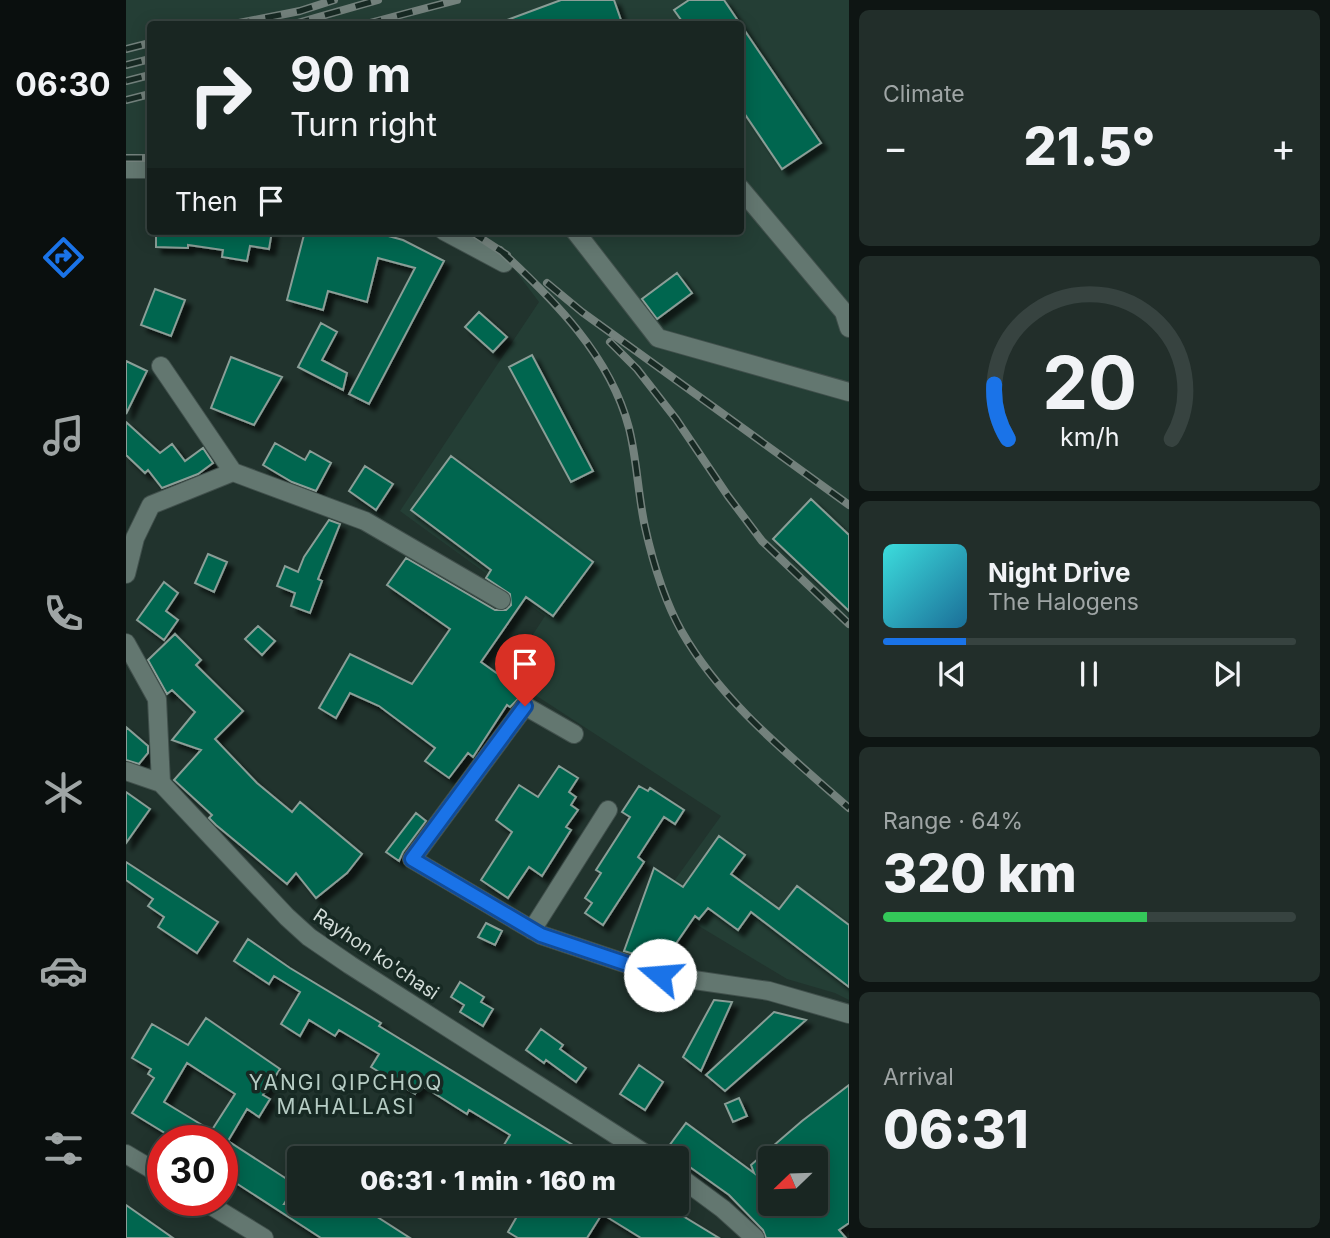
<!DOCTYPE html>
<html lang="en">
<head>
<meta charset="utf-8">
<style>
  body { margin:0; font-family:Inter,sans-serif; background:#222e2a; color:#f1f3f6; height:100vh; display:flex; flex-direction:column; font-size:26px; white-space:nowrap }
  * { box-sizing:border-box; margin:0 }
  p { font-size:23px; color:#9fa5a5 }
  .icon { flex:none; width:38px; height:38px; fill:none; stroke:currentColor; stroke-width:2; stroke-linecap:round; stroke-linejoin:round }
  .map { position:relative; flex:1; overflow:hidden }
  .drawer { display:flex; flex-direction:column; gap:10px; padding:10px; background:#0e1513; width:481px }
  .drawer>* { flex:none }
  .banner { position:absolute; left:21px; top:21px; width:597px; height:214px; border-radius:7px; box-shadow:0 4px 18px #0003,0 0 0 2px #374340; background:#192622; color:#f1f3f6; overflow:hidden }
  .needle { width:46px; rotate:247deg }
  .tools { position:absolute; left:632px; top:1146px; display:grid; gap:14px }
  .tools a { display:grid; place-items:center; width:70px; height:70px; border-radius:7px; background:#192622; box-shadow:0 4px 18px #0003,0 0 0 2px #374340; font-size:35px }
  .speed { position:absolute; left:21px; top:1125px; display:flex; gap:14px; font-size:35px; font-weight:700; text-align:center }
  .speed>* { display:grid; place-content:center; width:91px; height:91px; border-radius:50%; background:#192622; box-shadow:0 4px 18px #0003,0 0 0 2px #374340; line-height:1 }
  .speed .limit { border:10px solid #d22; background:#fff; color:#111 }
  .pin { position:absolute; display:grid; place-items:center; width:60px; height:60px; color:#fff; margin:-72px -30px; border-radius:50% 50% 50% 0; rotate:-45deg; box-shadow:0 0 7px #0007 }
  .pin .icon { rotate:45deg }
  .me { position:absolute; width:77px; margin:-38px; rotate:288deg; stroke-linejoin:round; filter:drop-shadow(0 0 5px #0008) }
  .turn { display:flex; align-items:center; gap:24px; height:147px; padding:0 28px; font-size:32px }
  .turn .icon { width:91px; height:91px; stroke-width:2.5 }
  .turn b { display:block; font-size:49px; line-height:60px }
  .then { display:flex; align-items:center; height:66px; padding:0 28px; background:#0003; gap:14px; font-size:26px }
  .big { font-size:52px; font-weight:800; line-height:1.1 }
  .drawer .tile { flex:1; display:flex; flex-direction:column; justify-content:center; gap:10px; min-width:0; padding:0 24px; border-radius:10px; background:#222e2a }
  .drawer .dial { align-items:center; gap:0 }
  .dial svg { height:182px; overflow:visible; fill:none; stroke:#374340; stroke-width:7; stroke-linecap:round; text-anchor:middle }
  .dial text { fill:#f1f3f6; stroke:none }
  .song { display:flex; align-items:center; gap:21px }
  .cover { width:84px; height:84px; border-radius:10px; background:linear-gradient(135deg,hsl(180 70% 55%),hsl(200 70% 35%)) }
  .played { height:7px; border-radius:4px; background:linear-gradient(90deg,#1a73e8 20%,#374340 20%) }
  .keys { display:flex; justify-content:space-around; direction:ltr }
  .heat { display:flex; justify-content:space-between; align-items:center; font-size:38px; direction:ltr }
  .charge { height:10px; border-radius:5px; background:linear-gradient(90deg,#34c759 64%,#374340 0) }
  .trip { position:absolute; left:161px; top:1146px; width:402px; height:70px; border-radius:7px; background:#192622; box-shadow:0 4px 18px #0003,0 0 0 2px #374340; font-weight:800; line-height:70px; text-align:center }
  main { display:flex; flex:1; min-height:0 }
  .dock { display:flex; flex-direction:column; width:126px; justify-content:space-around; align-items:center; background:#0a0f0e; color:#9fa5a5 }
  .dock .icon { width:49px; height:49px }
  .dock .current { color:#1a73e8 }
  .dock b { font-size:32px; color:#f1f3f6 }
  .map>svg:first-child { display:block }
  .built { fill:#243e35 }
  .building { fill:#006650; stroke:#8a9e97; stroke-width:2; fill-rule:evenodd; filter:url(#shadow) }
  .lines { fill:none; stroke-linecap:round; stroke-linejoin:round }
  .minor-casing { stroke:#41504c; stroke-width:20 }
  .minor { stroke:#637770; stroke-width:18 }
  .rail-casing { stroke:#73817c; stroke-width:8 }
  .rail { stroke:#172923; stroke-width:5; stroke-dasharray:16; stroke-linecap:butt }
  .route-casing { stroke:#114b97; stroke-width:18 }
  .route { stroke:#1a73e8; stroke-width:12 }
  .labels { text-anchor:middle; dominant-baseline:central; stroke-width:7; stroke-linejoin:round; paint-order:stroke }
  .street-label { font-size:19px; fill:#d2dcd8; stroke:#172923 }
  .neighbourhood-label { font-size:21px; letter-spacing:2px; fill:#b6ccc4; stroke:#172923 }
</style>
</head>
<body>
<main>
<nav class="dock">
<b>06:30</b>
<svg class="icon current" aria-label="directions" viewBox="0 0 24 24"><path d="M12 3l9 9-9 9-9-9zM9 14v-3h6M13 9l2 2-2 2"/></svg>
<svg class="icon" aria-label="music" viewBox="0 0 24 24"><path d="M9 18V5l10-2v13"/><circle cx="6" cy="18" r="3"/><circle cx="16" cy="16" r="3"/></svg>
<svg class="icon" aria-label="phone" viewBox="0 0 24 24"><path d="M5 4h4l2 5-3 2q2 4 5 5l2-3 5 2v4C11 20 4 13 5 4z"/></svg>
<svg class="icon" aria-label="climate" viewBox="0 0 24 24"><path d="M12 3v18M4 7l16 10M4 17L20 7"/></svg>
<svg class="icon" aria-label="car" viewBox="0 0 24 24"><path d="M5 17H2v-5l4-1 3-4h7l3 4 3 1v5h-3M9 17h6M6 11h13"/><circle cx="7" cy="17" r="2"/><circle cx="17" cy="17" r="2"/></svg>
<svg class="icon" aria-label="filters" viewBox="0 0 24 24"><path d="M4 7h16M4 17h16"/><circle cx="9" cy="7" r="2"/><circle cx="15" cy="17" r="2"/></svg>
</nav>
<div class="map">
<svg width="723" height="1238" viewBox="0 0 723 1238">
  <defs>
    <filter id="shadow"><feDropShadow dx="6" dy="6" stdDeviation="2" flood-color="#0009"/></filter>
  </defs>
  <rect width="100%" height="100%" fill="#21332d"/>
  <path class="built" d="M 0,0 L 723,0 L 723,1000 L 709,993 L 661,979 L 533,902 L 595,816 L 380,676 L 419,616 L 274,511 L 413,302 L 370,245 L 338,231 L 614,231 L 614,24 L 24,24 L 24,160 L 0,159 Z"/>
  <path class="building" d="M 435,0 L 488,0 L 495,20 L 481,24 L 373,24 L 373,23 Z
    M 563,0 L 598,0 L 695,143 L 656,169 L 614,107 L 614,24 L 558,24 L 548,10 Z
    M 30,231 L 146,231 L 143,249 L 124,246 L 121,261 L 96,257 L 97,250 L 62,245 L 62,248 L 30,247 Z
    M 179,231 L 244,231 L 277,240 L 318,261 L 243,404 L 223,394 L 289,268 L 252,258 L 241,302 L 202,291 L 197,310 L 161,300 Z
    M 551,273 L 566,293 L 531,319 L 516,299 Z
    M 29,289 L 59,300 L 45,336 L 15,325 Z
    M 353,312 L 381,337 L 367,352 L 339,327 Z
    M 195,323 L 211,332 L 196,360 L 221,373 L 217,390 L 172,367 Z
    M 406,355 L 467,471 L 445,482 L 383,367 Z
    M 105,357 L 156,377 L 128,425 L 85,408 Z
    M 0,361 L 21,371 L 0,414 Z
    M 0,422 L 34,453 L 46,444 L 59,461 L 77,448 L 87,463 L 72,474 L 36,488 L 22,470 L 19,473 L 0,455 Z
    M 149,443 L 179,460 L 184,451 L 205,463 L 190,491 L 166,482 L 137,465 Z
    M 325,456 L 467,562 L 427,616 L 400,597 L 355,662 L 403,696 L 395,696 L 384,707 L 381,705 L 347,757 L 342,753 L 323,778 L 299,761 L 309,748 L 253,706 L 224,693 L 210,718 L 193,708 L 224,654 L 286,684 L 324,629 L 261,585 L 280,558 L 369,610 L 380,610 L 385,605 L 384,594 L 360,578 L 365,570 L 285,510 Z
    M 239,466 L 267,484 L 250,510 L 223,491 Z
    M 685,499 L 723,535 L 723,611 L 647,539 Z
    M 203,520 L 214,524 L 192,579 L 196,581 L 184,613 L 165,606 L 169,593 L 151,586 L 159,566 L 172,572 L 178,557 Z
    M 82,554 L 101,562 L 88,592 L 69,583 Z
    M 38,582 L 52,593 L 40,611 L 52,620 L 38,640 L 11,620 Z
    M 132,626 L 149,641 L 136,655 L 119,639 Z
    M 49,634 L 75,660 L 70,665 L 117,711 L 89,739 L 131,783 L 166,812 L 174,802 L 236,854 L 221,873 L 190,898 L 170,873 L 161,884 L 90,825 L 83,818 L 86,815 L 48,780 L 75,750 L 46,740 L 69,712 L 46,690 L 41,694 L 22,660 Z
    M 0,727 L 22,746 L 22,753 L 13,764 L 0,760 Z
    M 433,766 L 452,778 L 443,792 L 450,797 L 445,805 L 452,810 L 440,827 L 445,830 L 416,876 L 403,867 L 382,898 L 355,880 L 386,832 L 370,820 L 393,785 L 412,797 Z
    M 513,786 L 522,791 L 524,788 L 558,810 L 549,824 L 538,817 L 512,857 L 518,862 L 477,925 L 459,913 L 466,903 L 459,898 L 475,873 L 470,870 L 504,817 L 496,812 Z
    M 0,792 L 24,809 L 0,843 Z
    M 290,813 L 300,821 L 277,852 L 273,861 L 260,852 Z
    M 593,836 L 619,855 L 605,874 L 653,909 L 671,886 L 723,925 L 723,987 L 625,912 L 612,930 L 582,908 L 573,919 L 569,916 L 547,948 L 541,964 L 498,951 L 528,868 L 557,887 Z
    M 0,862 L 92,922 L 71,953 L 32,927 L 38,917 L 22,906 L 27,899 L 0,880 Z
    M 360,923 L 376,931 L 369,945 L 352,937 Z
    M 122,939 L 164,968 L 255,1023 L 253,1026 L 468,1158 L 370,1158 L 384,1135 L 343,1110 L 341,1114 L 295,1085 L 289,1094 L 245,1067 L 253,1054 L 213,1030 L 209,1036 L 183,1020 L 174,1036 L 155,1024 L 174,992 L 148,976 L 143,984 L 108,961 Z
    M 334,982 L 358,997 L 355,1002 L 367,1009 L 357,1026 L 334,1012 L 338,1005 L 325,997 Z
    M 588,1000 L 606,1002 L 575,1071 L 557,1057 Z
    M 648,1012 L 680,1020 L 599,1091 L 580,1075 Z
    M 80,1018 L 154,1069 L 137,1095 L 144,1099 L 133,1117 L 121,1109 L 102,1141 L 170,1185 L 158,1204 L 231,1204 L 284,1238 L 195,1238 L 96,1174 L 96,1141 L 84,1133 L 109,1094 L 61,1063 L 38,1102 L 76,1125 L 66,1141 L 52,1141 L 6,1113 L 28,1078 L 22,1074 L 25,1069 L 6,1058 L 26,1024 L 62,1045 Z
    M 415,1029 L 437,1045 L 434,1049 L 460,1068 L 450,1082 L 420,1060 L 418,1063 L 400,1050 Z
    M 513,1065 L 537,1082 L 519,1110 L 494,1094 Z
    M 723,1085 L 723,1223 L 713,1230 L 720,1238 L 640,1238 L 637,1230 L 603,1195 L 540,1150 L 560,1123 L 628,1173 L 625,1165 L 676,1121 ZM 644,1158 L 690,1158 L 690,1204 L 644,1204 Z
    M 613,1098 L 621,1116 L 607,1122 L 599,1104 Z
    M 398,1204 L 537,1204 L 593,1238 L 515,1238 L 476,1214 L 461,1238 L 392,1238 L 382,1232 Z
    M 0,1205 L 47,1238 L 0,1238 Z"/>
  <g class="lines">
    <g class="minor-casing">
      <path id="minor" d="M 0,169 L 24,169
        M 614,188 L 718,312 L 723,328
        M 318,231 L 378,263
        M 449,231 L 532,338 L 723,392
        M 35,366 L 107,472
        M 0,574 L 9,538 L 25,505 L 107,472 L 239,521 L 375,600
        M 0,643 L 31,699 L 35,783 L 161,917 L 183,937 L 224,965 L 526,1158
        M 448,734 L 399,706 L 286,859 L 415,935 L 534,975 L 643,991 L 723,1014
        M 0,771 L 35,783
        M 406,930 L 482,810
        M 0,1154 L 37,1176
        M 551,1175 L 597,1209 L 629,1238
        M 76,1200 L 138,1238"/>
    </g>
    <use href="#minor" class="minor"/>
    <g class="rail-casing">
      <path id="rail" d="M 108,24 L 174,11 L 208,0
        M 168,24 L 252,0
        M 240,24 L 331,0
        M 0,49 L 24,43
        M 0,65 L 24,59
        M 0,81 L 24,75
        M 0,100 L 24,94
        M 0,158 L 24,158
        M 344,231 L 381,255
        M 374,250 C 427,299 484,355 503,428 C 511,460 512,495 519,527 C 527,563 538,600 556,632 C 596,702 663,755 723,808
        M 421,283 L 456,312 L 723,505
        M 484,342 L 511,369 L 550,419 L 602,496 L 636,541 L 723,624"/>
    </g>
    <use href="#rail" class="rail"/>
  </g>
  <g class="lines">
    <g class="route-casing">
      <path id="route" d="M 399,706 L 286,859 L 415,935 L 534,975"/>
    </g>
    <use href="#route" class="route"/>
  </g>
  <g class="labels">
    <g class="street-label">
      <text transform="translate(250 954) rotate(34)">Rayhon ko'chasi</text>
    </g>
    <g class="neighbourhood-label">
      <text x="220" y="1082">YANGI QIPCHOQ<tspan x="220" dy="24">MAHALLASI</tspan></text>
    </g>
  </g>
</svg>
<div class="tools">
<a><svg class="needle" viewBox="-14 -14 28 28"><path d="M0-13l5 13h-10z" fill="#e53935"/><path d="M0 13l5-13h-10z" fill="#9fa5a5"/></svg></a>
</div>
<div class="speed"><div class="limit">30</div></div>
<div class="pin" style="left:399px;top:706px;background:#d93025"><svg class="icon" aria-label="arrive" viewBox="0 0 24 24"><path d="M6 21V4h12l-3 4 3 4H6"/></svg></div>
<svg class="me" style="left:534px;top:975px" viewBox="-20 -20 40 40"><circle r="19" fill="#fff"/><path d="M0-13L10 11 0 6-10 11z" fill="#1a73e8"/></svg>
<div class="trip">06:31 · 1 min · 160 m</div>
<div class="banner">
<div class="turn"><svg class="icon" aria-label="right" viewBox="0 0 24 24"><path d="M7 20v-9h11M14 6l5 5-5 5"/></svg><div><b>90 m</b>Turn right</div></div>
<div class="then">Then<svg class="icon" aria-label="arrive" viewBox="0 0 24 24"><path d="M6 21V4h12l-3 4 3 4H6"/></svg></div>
</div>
</div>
<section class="drawer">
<div class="tile"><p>Climate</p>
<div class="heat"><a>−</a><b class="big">21.5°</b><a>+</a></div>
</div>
<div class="tile dial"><svg viewBox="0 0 100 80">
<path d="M14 69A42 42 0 1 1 86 69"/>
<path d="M14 69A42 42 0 0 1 8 45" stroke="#1a73e8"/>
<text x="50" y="56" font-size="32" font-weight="700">20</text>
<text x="50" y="72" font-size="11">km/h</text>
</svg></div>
<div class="tile">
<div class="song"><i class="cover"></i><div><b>Night Drive</b><p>The Halogens</p></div></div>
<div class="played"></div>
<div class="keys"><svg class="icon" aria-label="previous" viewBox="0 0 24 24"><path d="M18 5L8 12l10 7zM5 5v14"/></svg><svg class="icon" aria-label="pause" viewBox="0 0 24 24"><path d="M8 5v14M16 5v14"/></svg><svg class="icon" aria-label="next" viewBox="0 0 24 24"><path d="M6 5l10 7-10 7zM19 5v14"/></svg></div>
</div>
<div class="tile"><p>Range · 64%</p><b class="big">320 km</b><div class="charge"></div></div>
<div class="tile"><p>Arrival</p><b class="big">06:31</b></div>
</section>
</main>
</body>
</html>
